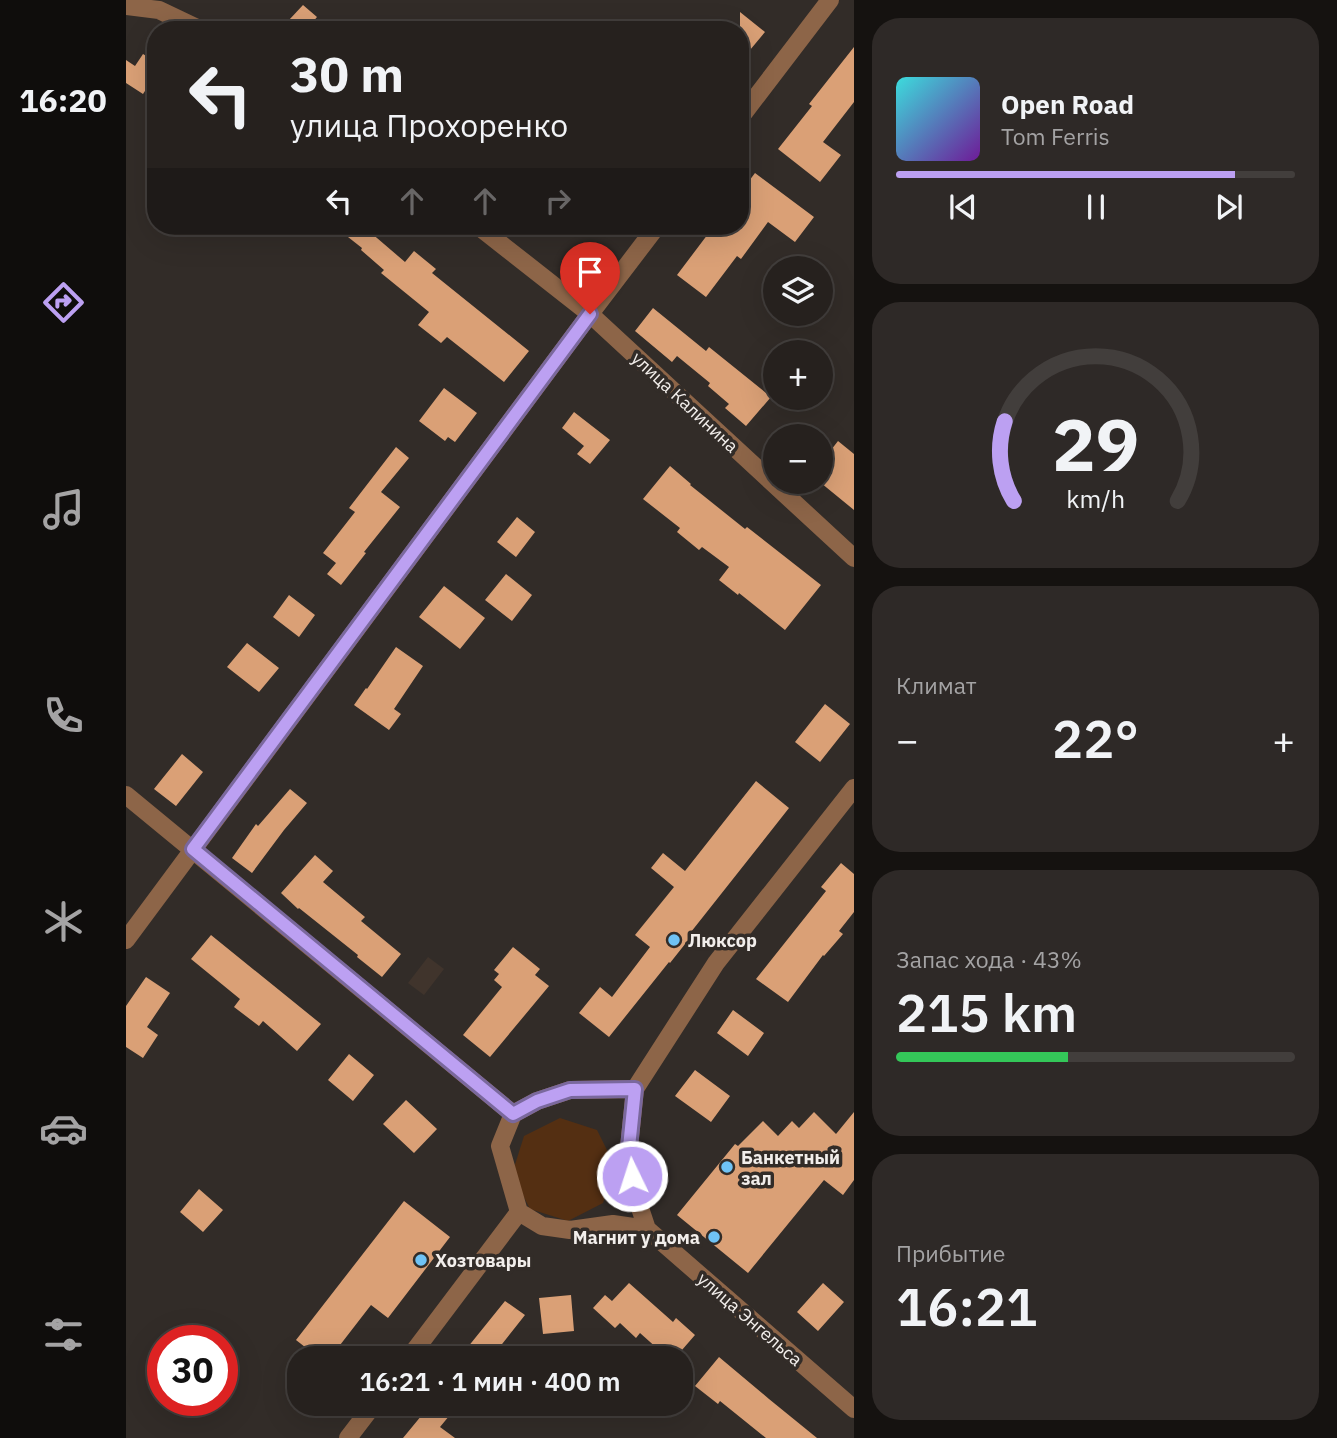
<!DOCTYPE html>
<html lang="ru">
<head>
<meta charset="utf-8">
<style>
  body { margin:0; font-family:"IBM Plex Sans",sans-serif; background:#2e2927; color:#f1f3f6; height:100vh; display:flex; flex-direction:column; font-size:26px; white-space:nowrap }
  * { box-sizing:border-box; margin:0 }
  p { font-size:23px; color:#a4a3a4 }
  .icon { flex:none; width:38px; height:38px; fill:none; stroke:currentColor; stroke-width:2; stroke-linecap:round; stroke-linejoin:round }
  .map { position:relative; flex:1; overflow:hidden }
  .details { display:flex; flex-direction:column; gap:18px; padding:18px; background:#151210; width:483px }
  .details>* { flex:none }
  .guide { position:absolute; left:21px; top:21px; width:602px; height:214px; border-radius:28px; box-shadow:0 7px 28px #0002,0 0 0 2px #423e3c; background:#26211e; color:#f1f3f6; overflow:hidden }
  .buttons { position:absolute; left:637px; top:256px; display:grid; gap:14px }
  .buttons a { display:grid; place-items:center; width:70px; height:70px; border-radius:50%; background:#26211e; box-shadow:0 7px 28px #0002,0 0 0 2px #423e3c; font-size:35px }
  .speed { position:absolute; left:21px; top:1325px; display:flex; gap:14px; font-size:35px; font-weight:700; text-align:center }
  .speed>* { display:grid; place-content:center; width:91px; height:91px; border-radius:50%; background:#26211e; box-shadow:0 7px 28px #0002,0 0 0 2px #423e3c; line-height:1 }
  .speed .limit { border:10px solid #d22; background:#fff; color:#111 }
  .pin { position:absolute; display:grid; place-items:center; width:60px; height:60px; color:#fff; margin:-72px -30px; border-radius:50% 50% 50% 0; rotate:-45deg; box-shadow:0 0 7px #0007 }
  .pin .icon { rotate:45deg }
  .me { position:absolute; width:77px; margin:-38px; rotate:356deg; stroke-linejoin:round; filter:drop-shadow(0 0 5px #0008) }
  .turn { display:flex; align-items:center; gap:24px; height:147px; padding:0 28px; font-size:32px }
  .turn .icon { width:91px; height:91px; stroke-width:2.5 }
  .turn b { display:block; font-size:49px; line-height:60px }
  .lanes { display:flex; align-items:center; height:66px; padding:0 28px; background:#0003; justify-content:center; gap:35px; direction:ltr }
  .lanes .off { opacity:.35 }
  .big { font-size:52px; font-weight:600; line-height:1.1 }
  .details .card { flex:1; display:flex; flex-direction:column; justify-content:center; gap:10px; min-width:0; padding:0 24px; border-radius:28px; background:#2e2927 }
  .details .dial { align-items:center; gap:0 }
  .dial svg { height:182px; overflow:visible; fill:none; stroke:#423e3c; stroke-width:7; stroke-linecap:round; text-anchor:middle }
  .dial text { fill:#f1f3f6; stroke:none }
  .song { display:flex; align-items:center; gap:21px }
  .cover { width:84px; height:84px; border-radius:10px; background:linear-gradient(135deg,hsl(180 70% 55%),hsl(280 70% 35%)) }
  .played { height:7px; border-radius:4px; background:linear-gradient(90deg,#bca0f2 85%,#423e3c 85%) }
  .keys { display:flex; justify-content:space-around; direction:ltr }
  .heat { display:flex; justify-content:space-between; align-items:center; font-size:38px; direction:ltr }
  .charge { height:10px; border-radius:5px; background:linear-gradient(90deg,#34c759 43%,#423e3c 0) }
  .trip { position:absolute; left:161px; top:1346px; width:406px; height:70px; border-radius:28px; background:#26211e; box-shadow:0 7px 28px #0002,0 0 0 2px #423e3c; font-weight:600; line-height:70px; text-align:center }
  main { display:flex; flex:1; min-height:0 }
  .menu { display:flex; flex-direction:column; width:126px; justify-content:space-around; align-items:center; background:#0f0d0c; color:#a4a3a4 }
  .menu .icon { width:49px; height:49px }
  .menu .current { color:#bca0f2 }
  .menu b { font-size:32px; color:#f1f3f6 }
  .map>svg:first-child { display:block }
  .built { fill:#40342c }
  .green { fill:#542f12 }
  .building { fill:#daa076 }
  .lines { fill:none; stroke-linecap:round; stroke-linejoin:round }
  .minor { stroke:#8d6548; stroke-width:18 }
  .route-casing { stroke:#7a689d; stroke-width:18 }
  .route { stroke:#bca0f2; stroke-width:12 }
  .poi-dot { fill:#6fc2f4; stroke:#322c28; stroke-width:2.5 }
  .labels { text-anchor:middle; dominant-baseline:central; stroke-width:7; stroke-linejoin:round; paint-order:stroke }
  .street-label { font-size:18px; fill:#f2eeeb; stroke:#322c28 }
  .poi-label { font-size:18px; font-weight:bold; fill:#f2eeeb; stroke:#322c28; text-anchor:start }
</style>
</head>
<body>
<main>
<nav class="menu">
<b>16:20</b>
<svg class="icon current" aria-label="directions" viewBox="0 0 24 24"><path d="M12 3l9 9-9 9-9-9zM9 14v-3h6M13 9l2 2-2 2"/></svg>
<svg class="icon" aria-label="music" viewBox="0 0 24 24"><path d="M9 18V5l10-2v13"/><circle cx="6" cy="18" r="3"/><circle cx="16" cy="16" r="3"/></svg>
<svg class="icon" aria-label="phone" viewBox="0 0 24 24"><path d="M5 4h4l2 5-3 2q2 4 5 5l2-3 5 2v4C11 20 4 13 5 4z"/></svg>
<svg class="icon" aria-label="climate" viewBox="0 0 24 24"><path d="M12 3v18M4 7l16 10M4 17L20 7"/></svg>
<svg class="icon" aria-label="car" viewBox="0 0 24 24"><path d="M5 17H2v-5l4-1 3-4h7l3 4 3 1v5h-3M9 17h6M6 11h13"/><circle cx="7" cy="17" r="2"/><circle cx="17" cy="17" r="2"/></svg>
<svg class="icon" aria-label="filters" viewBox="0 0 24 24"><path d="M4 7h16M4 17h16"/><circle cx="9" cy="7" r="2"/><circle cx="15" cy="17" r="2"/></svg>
</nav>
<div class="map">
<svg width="728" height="1438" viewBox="0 0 728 1438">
  <rect width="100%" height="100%" fill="#322c28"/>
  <path class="built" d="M 302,957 L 318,969 L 298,995 L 282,983 Z"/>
  <path class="green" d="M 434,1118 L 471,1130 L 489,1166 L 477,1203 L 442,1221 L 404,1209 L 386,1174 L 398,1136 Z"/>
  <path class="building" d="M 177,5 L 191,17 L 180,30 L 175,30 L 163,20 Z
    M 614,12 L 639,32 L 614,62 Z
    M 728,47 L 728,102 L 697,142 L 715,155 L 694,182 L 652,149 L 686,106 L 683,104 Z
    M 17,54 L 30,62 L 30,74 L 17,94 L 0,83 L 0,60 L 9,66 Z
    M 629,173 L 688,217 L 669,242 L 642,222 L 615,259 L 611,256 L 580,297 L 551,275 L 588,226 L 614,226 L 614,193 Z
    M 208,226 L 237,226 L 279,262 L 288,251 L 310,269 L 306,273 L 403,351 L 378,382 L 321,337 L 315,343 L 292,325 L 303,312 L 255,273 L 258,270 L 235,250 L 236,248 Z
    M 527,308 L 580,351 L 583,347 L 645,397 L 620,426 L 599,408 L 603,404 L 582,386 L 584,383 L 551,356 L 546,362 L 509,331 Z
    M 318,388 L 351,413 L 329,442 L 322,437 L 319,441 L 293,421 Z
    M 448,412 L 484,440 L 464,464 L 451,454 L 458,446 L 436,428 Z
    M 712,441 L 728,454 L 728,510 L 695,483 L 695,463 Z
    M 270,447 L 283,458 L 255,492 L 274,507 L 238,552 L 240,553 L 215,585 L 201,574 L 210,563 L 197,553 L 229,512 L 223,508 Z
    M 544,466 L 565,484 L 564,485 L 619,529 L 621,527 L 695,585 L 659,630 L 613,593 L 612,595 L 593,580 L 603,567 L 576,547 L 573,550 L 551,532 L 554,528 L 517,499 Z
    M 391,517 L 409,532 L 390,557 L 371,542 Z
    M 380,574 L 406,595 L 386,621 L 359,600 Z
    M 318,586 L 359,618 L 334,649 L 293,617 Z
    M 163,595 L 189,615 L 173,637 L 147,617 Z
    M 121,643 L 153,668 L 133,692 L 101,667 Z
    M 270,647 L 297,666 L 268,709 L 275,714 L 263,730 L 228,705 L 240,688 L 241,689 Z
    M 699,704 L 724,724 L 694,762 L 669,742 Z
    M 56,754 L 77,772 L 50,806 L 28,789 Z
    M 630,781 L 663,808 L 565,932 L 567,934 L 544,963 L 543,962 L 483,1037 L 453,1013 L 474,987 L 486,997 L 524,947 L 509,935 L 548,887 L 525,868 L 537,853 L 559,871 Z
    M 164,789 L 181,803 L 158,830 L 126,873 L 106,858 L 130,824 L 132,826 Z
    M 189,855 L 207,871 L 197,882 L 239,917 L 235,921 L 275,954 L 256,977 L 231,957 L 232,955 L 173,908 L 172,909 L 155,893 Z
    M 715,863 L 728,874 L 728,912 L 713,931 L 717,934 L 698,956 L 697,955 L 662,1002 L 630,979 L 700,891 L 695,887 Z
    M 85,935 L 195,1024 L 171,1051 L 137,1021 L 133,1026 L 108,1007 L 114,999 L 65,959 Z
    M 387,947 L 414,969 L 409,975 L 423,986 L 364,1057 L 337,1035 L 376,987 L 368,980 L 373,974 L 368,970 Z
    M 20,977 L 44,993 L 21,1027 L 32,1035 L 17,1058 L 0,1047 L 0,1006 Z
    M 607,1010 L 638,1033 L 622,1056 L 591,1033 Z
    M 223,1054 L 248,1075 L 227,1101 L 202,1080 Z
    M 569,1070 L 604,1096 L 585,1122 L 549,1096 Z
    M 280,1100 L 311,1129 L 288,1153 L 257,1124 Z
    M 688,1112 L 710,1134 L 728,1112 L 728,1180 L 717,1195 L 698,1180 L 622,1273 L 551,1215 L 609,1144 L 612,1146 L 637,1121 L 652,1136 L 666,1121 L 673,1128 Z
    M 73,1189 L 97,1210 L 77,1232 L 54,1212 Z
    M 278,1201 L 324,1237 L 262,1318 L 245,1305 L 204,1358 L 193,1358 L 170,1340 Z
    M 503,1283 L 547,1322 L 550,1318 L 569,1335 L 549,1358 L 542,1358 L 514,1333 L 510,1338 L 494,1323 L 489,1328 L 467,1308 L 479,1295 L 486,1301 Z
    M 697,1283 L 718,1302 L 692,1331 L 671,1312 Z
    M 445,1295 L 448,1331 L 417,1334 L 413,1298 Z
    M 379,1301 L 399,1315 L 365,1358 L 333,1358 Z
    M 593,1357 L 643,1399 L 691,1438 L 640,1438 L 594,1401 L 592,1404 L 569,1386 Z
    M 305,1404 L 333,1404 L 314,1427 L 329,1438 L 277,1438 Z"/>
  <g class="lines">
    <path class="minor" d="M 0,6 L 33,10 L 75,30
      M 614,118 L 704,0
      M 352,226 L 464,314 L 728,558
      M 0,795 L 387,1114
      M 0,940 L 464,314 L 531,226
      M 509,1089 L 444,1090 L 411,1101 L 387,1114 L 374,1146 L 393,1212 L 416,1226 L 444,1230 L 487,1224 L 521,1229
      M 521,1229 L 510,1196 L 502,1157 L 509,1089 L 590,963 L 728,788
      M 521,1229 L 728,1409
      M 283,1358 L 393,1212
      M 222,1438 L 248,1404"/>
  </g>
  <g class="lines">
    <g class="route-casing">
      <path id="route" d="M 464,314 L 67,849 L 387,1114 L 411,1101 L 444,1090 L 509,1089 L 502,1157 L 506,1176"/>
    </g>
    <use href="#route" class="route"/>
  </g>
  <g class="poi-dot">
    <circle cx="548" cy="940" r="7"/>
    <circle cx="601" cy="1167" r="7"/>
    <circle cx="588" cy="1237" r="7"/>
    <circle cx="295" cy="1260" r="7"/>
  </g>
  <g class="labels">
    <g class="street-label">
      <text transform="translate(559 402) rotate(43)">улица Калинина</text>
      <text transform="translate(624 1319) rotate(41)">улица Энгельса</text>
    </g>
    <g class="poi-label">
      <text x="562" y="940">Люксор</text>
      <text x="615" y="1157">Банкетный<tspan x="615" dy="21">зал</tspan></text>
      <text x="574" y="1237" text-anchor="end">Магнит у дома</text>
      <text x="309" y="1260">Хозтовары</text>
    </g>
  </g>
</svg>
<div class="buttons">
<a><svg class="icon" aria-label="layers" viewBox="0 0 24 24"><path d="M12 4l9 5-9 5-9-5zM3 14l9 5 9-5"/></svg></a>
<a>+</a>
<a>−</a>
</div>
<div class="speed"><div class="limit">30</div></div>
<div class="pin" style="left:464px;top:314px;background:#d93025"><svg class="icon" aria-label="arrive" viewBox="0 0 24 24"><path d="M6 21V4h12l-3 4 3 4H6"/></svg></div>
<svg class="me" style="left:506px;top:1176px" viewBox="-20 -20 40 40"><circle r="17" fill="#bca0f2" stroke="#fff" stroke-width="3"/><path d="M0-11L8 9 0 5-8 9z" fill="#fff"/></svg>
<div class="trip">16:21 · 1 мин · 400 m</div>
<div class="guide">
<div class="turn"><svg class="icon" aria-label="left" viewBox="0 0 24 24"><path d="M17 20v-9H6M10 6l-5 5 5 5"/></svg><div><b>30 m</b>улица Прохоренко</div></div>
<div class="lanes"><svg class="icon" aria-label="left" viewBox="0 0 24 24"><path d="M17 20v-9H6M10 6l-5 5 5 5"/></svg><svg class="icon off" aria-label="ahead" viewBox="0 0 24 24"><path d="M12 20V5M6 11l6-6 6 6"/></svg><svg class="icon off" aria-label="ahead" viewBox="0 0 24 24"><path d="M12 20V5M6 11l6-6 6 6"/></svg><svg class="icon off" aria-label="right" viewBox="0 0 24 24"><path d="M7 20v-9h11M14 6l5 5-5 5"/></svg></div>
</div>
</div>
<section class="details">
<div class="card">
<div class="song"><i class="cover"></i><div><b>Open Road</b><p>Tom Ferris</p></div></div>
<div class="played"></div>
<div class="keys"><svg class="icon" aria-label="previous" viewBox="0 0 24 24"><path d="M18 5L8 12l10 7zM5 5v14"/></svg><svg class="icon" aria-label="pause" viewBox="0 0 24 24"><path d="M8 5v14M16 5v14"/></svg><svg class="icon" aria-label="next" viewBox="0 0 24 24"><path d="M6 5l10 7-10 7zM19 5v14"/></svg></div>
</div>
<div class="card dial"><svg viewBox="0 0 100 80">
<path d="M14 69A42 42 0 1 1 86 69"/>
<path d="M14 69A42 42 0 0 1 10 34" stroke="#bca0f2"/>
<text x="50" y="56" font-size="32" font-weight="700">29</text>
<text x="50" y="72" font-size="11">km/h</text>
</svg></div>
<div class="card"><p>Климат</p>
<div class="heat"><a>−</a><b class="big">22°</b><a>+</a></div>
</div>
<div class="card"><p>Запас хода · 43%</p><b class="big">215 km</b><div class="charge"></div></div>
<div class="card"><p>Прибытие</p><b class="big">16:21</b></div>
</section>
</main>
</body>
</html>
